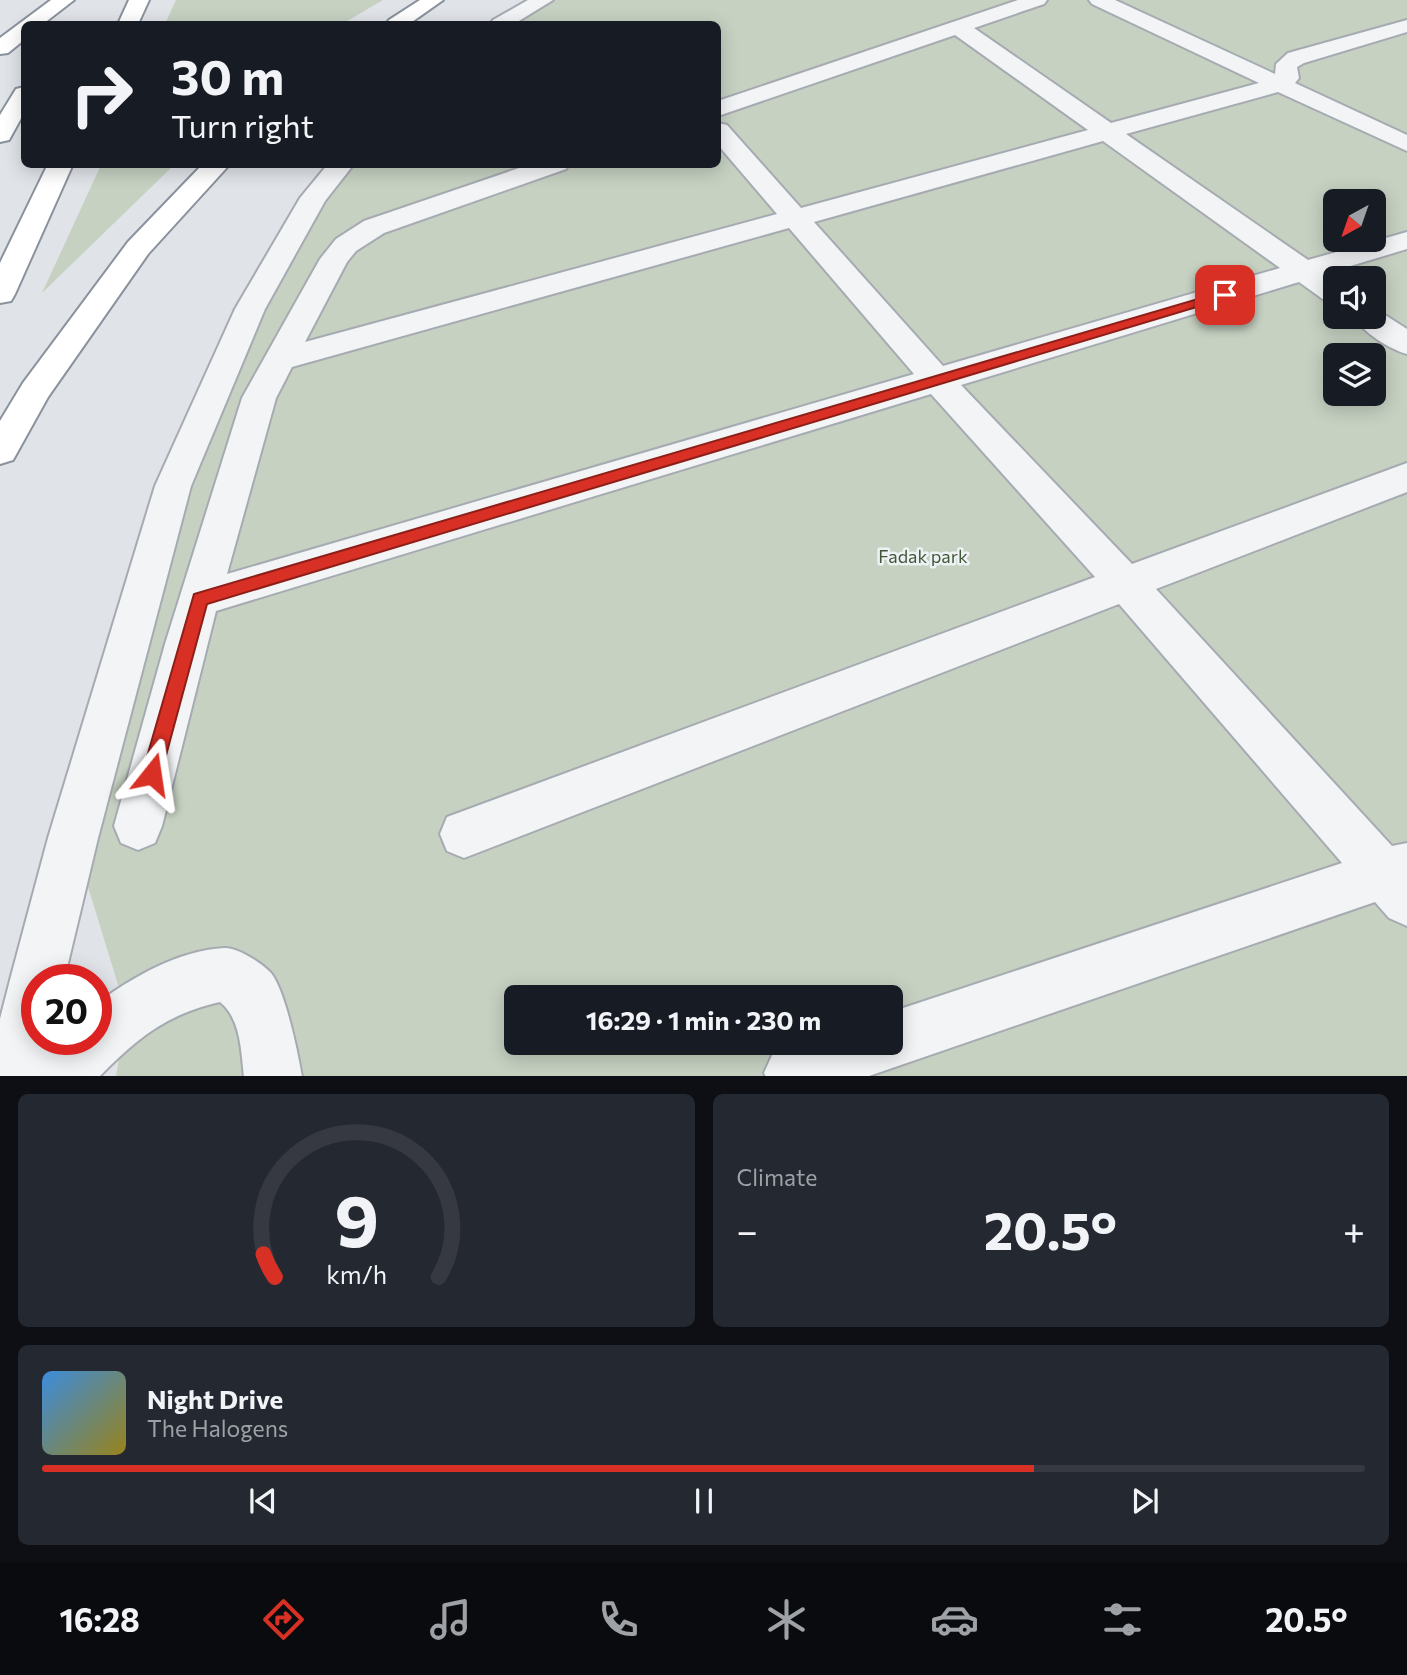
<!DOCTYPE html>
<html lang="en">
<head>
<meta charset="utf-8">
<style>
  body { margin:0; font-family:Commissioner,sans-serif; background:#242831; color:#f1f3f6; height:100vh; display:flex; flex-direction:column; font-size:26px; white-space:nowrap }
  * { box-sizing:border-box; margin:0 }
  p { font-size:23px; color:#9ea1a6 }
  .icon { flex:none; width:38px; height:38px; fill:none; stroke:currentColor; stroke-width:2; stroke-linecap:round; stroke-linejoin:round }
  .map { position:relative; height:1076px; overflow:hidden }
  .drawer { display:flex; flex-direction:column; gap:18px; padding:18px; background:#0d0f14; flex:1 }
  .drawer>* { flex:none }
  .top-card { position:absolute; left:21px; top:21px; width:700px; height:147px; border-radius:10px; box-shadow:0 4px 18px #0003; background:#171b24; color:#f1f3f6; overflow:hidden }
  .needle { width:46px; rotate:220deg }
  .buttons { position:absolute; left:1323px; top:189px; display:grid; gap:14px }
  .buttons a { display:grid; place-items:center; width:63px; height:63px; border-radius:10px; background:#171b24; box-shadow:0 4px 18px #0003; font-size:35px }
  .speed { position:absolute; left:21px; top:964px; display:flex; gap:14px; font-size:35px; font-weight:700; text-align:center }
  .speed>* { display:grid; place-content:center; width:91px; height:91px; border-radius:50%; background:#171b24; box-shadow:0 4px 18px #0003; line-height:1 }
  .speed .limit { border:10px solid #d22; background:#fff; color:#111 }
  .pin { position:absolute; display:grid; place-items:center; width:60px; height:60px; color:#fff; margin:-30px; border-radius:14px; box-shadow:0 4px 10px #0006 }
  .me { position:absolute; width:77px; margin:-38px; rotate:15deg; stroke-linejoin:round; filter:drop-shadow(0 0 5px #0008) }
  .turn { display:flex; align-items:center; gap:24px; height:147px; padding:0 35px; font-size:32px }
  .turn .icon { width:91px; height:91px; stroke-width:2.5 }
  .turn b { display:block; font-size:49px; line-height:60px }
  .big { font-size:52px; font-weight:700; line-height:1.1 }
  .drawer .card { flex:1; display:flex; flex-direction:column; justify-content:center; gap:10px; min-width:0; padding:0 24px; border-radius:10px; background:#242831 }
  .drawer .dial { align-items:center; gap:0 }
  .dial svg { height:182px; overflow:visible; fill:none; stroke:#363941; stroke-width:7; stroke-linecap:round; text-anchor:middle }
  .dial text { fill:#f1f3f6; stroke:none }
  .song { display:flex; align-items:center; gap:21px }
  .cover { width:84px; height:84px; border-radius:10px; background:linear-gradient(135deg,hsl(210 70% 55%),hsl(50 70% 35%)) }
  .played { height:7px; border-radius:4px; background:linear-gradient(90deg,#d93025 75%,#363941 75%) }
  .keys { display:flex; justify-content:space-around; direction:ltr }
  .heat { display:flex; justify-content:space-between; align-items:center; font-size:38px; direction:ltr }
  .drawer .tiles { flex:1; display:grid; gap:18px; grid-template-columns:1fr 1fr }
  .card:last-child { grid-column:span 2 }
  .trip { position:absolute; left:504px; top:985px; width:399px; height:70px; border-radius:10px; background:#171b24; box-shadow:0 4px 18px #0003; font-weight:700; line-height:70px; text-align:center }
  .dock { display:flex; height:112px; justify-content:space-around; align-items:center; background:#090b0e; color:#9ea1a6 }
  .dock .icon { width:49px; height:49px }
  .dock .on { color:#d93025 }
  .dock b { font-size:32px; color:#f1f3f6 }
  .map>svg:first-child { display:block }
  .green { fill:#c6d1c2; fill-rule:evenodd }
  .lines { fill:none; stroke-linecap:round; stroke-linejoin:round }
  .minor-casing { stroke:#a6aab1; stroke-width:4 }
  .highway-casing { stroke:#89929d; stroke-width:4 }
  .minor { fill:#f2f4f6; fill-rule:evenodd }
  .highway { fill:#fff; fill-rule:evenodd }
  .route { fill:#d93025; stroke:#8d1f18; stroke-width:2 }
  .labels { text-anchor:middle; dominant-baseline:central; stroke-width:5; stroke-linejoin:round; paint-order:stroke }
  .park-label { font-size:18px; fill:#405839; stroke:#eff2f5 }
</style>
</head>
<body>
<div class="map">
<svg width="1407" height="1077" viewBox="0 0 1407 1077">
  <rect width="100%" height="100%" fill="#e0e3e8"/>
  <path class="green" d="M 176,0 L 383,0 L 342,24 L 165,24 Z
    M 543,0 L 1407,0 L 1407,1076 L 116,1076 L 127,1014 L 73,838 L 234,346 L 342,165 L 718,164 L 718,24 L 500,24 ZM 1335,201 L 1374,201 L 1374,240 L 1335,240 ZM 1335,278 L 1374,278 L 1374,317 L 1335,317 ZM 1335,355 L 1374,355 L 1374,394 L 1335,394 ZM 516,998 L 891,998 L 891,1043 L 516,1043 Z
    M 101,165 L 174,165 L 42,293 Z"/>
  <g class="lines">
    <g class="minor-casing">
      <path id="minor" d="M 528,0 L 553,0 L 514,24 L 490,24 L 493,20 Z
        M 1018,0 L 1047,0 L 1044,4 L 974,28 L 1111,123 L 1259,83 L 1092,4 L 1089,0 L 1115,0 L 1275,74 L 1276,64 L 1288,53 L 1407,20 L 1407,32 L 1304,63 L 1297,67 L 1299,78 L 1295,83 L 1407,135 L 1407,151 L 1278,92 L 1126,134 L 1308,260 L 1407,232 L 1407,249 L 1327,273 L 1335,279 L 1335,302 L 1324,300 L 1299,282 L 961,385 L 1132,564 L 1407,463 L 1407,492 L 1156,589 L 1392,846 L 1407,843 L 1407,926 L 1389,918 L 1375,902 L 866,1077 L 766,1077 L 764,1073 L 773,1053 L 797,1043 L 891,1043 L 891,1012 L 1342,863 L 1119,604 L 464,858 L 447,851 L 440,834 L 447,817 L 1095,577 L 931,394 L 216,611 L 162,826 L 155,843 L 138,850 L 121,843 L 114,826 L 165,644 L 242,398 L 320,259 L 336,239 L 364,221 L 531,164 L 569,164 L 566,169 L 384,233 L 356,251 L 347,262 L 305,342 L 777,214 L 718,145 L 718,123 L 727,125 L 801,208 L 1088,130 L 955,35 L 718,116 L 718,101 ZM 1103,141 L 1280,268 L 943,366 L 814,222 ZM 789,228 L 914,374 L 227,574 L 276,398 L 292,367 Z
        M 328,164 L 354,164 L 325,201 L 265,309 L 191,486 L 98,838 L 64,980 L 37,980 L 37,1040 L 51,1040 L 49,1046 L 56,1040 L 96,1040 L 96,1004 C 131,978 179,950 224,948 C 237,947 262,963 271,973 C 285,990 298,1053 302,1077 L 244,1077 C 241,1051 241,1019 220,1002 C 167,1014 137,1038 99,1077 L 0,1077 L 0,1019 L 10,980 L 48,838 L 155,486 L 235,309 L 300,198 Z
        M 1374,308 L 1407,329 L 1407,354 C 1389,349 1364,333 1354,317 L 1374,317 Z"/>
    </g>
    <g class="highway-casing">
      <path id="highway" d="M 51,0 L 74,0 L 43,24 L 24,24 L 24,40 L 8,53 L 0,54 L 0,38 Z
        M 129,0 L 149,0 L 138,24 L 118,24 Z
        M 420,0 L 443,0 L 409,24 L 386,24 L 389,20 Z
        M 24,87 L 24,113 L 9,140 L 0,142 L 0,115 L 16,89 Z
        M 48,164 L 73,164 L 15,294 L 11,301 L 0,303 L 0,263 Z
        M 203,164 L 230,164 L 148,254 L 48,397 L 13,460 L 0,464 L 0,421 L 23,383 L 128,242 Z"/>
    </g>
    <use href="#minor" class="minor"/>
    <use href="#highway" class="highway"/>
  </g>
  <path class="route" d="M 1225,291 L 1230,292 L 1230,297 L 207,604 L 161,774 L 159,780 L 152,783 L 145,780 L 142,774 L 194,594 Z"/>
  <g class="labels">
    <g class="park-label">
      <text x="923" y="556">Fadak park</text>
    </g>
  </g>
</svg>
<div class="buttons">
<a><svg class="needle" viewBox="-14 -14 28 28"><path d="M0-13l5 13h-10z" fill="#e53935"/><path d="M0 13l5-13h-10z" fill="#9ea1a6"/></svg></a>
<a><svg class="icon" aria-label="sound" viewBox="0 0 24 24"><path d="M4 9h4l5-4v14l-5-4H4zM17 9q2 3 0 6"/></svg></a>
<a><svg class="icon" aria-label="layers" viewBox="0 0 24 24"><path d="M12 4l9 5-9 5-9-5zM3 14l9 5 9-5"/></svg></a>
</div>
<div class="speed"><div class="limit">20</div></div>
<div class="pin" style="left:1225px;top:295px;background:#d93025"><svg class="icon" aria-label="arrive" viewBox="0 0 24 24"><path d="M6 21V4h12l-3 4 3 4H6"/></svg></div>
<svg class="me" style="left:152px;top:774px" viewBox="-20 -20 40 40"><path d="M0-17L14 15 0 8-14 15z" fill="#d93025" stroke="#fff" stroke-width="4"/></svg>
<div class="trip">16:29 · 1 min · 230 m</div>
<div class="top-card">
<div class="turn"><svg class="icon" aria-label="right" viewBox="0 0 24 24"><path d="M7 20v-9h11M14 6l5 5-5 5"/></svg><div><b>30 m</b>Turn right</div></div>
</div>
</div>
<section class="drawer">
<div class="tiles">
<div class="card dial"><svg viewBox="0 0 100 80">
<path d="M14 69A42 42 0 1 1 86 69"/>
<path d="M14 69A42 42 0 0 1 9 59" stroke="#d93025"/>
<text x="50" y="56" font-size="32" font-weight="700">9</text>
<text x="50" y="72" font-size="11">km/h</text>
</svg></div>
<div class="card"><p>Climate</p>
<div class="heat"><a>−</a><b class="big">20.5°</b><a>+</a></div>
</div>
<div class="card">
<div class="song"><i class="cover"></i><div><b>Night Drive</b><p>The Halogens</p></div></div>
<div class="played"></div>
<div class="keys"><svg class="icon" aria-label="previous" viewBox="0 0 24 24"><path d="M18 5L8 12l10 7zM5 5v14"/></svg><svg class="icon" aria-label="pause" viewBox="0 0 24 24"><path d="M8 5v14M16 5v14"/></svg><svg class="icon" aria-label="next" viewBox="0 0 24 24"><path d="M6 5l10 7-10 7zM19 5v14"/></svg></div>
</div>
</div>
</section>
<nav class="dock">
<b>16:28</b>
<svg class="icon on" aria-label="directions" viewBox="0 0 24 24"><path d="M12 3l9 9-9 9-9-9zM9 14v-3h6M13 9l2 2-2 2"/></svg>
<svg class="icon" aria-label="music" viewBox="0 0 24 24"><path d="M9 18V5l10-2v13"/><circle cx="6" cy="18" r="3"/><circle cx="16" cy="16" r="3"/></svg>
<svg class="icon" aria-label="phone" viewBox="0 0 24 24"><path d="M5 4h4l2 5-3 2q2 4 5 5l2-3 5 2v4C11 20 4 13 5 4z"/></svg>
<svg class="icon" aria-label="climate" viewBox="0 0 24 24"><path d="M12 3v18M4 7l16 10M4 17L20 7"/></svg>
<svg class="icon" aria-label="car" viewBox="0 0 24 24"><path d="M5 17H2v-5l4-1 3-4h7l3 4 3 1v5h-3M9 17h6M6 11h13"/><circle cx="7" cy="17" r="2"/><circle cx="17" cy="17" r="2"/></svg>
<svg class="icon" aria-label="filters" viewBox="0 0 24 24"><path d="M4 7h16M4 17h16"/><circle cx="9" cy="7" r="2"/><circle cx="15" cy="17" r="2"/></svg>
<b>20.5°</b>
</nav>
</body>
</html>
